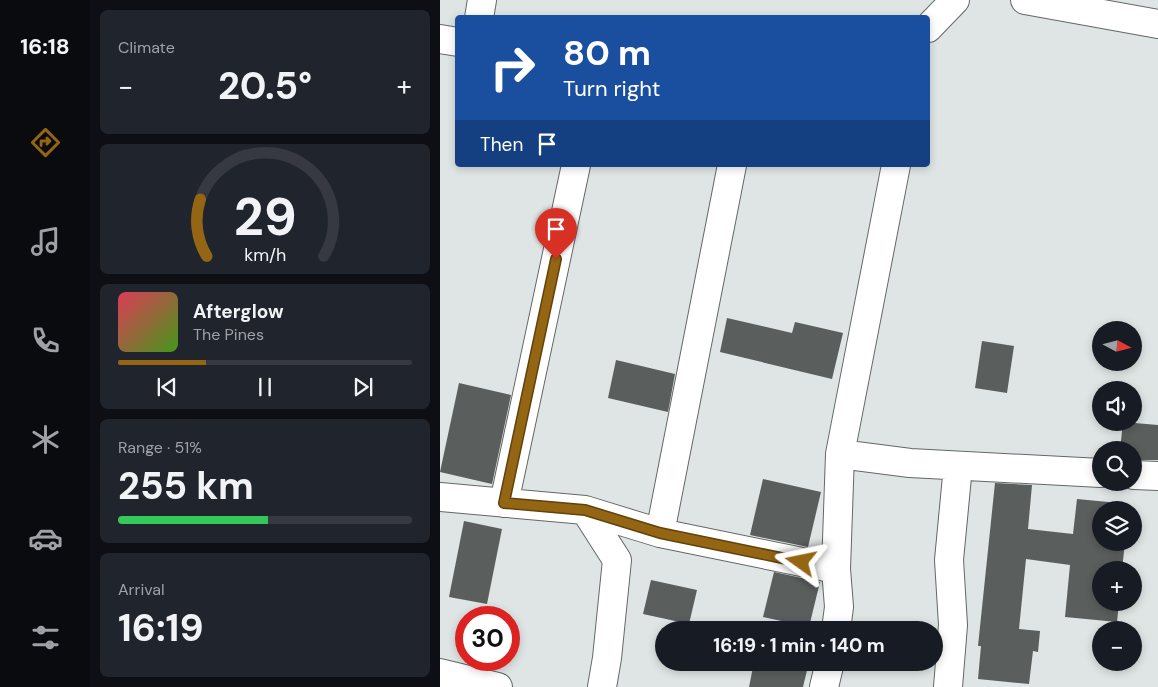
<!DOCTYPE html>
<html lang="en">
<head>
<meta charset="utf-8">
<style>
  body { margin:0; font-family:"DM Sans",sans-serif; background:#20242c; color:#f1f3f6; height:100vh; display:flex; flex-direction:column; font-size:19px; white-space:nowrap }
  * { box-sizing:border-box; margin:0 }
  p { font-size:16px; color:#9ea1a6 }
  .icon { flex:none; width:28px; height:28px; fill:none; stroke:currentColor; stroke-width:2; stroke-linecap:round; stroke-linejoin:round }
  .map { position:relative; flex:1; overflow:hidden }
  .sheet { display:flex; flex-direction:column; gap:10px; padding:10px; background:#0d0f14; width:350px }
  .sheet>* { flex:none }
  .banner { position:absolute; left:15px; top:15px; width:475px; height:152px; border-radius:5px; box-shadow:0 2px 8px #0003; background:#1a4fa0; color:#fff; overflow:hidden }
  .needle { width:32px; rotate:97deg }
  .tools { position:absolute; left:652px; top:321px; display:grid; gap:10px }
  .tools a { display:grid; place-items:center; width:50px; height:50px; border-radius:50%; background:#171b24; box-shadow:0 2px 8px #0003; font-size:25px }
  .speed { position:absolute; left:15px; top:606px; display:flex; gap:10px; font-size:25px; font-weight:700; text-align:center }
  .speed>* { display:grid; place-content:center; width:65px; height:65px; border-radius:50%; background:#171b24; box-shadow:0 2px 8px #0003; line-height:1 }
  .speed .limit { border:8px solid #d22; background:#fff; color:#111 }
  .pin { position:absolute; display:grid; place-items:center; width:42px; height:42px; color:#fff; margin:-51px -21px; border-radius:50% 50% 50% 0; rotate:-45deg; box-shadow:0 0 5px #0007 }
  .pin .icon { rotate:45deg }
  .me { position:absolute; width:55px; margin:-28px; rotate:282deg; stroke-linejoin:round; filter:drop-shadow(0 0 4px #0008) }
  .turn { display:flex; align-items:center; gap:18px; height:105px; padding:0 25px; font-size:22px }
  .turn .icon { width:65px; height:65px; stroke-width:2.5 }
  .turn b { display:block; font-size:35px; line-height:42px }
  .then { display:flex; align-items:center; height:48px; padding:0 25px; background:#0003; gap:10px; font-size:19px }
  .big { font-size:38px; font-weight:700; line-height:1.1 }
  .sheet .widget { flex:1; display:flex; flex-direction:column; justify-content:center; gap:8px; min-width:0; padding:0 18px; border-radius:8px; background:#20242c }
  .sheet .dial { align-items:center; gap:0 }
  .dial svg { height:130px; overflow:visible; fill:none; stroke:#363941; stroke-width:7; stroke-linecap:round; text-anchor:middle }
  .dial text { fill:#f1f3f6; stroke:none }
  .song { display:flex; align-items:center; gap:15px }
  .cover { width:60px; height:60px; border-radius:8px; background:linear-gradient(135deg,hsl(350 70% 55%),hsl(100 70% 35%)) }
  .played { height:5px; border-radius:2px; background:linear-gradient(90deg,#946513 30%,#363941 30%) }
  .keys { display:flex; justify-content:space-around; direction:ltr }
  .heat { display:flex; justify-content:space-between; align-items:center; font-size:28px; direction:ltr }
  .charge { height:8px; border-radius:4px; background:linear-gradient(90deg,#34c759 51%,#363941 0) }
  .trip { position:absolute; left:215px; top:621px; width:288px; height:50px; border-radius:25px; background:#171b24; box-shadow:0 2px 8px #0003; font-weight:700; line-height:50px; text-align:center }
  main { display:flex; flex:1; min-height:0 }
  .tab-bar { display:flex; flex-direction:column; width:90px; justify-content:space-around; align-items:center; background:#090b0e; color:#9ea1a6 }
  .tab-bar .icon { width:35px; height:35px }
  .tab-bar .current { color:#946513 }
  .tab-bar b { font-size:22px; color:#f1f3f6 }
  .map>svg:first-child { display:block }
  .building { fill:#5a5e5c }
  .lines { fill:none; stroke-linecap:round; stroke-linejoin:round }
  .minor-casing { stroke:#636866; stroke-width:30 }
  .minor { stroke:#fff; stroke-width:28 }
  .route-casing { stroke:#60420c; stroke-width:12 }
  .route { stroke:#946513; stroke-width:9 }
</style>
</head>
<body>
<main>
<nav class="tab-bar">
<b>16:18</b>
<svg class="icon current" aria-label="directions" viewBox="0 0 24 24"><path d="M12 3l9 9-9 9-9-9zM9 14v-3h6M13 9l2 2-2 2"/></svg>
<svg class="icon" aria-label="music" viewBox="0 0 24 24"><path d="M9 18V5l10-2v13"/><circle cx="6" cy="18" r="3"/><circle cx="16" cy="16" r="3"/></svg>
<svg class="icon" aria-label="phone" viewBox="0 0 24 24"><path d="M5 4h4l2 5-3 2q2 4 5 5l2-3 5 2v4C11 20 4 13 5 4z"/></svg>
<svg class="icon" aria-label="climate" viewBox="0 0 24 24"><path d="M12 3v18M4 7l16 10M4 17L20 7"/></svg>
<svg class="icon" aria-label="car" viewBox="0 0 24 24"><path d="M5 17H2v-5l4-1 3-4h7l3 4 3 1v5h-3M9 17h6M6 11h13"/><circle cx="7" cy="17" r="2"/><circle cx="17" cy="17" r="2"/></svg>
<svg class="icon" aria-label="filters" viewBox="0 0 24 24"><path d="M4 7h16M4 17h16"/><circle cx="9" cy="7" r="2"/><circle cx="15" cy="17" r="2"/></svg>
</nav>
<section class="sheet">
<div class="widget"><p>Climate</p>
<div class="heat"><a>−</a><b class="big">20.5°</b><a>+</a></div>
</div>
<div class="widget dial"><svg viewBox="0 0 100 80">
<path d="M14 69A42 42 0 1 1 86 69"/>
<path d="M14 69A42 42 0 0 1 10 34" stroke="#946513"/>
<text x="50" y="56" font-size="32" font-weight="700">29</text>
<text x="50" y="72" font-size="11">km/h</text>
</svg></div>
<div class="widget">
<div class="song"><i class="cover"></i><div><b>Afterglow</b><p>The Pines</p></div></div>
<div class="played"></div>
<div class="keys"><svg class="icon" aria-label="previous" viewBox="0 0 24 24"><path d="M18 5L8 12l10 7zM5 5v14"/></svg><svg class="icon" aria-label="pause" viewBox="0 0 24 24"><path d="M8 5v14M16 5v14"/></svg><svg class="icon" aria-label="next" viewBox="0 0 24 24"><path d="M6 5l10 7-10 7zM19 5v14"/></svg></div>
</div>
<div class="widget"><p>Range · 51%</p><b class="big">255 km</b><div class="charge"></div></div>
<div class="widget"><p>Arrival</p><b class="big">16:19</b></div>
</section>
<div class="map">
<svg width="718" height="687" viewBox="0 0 718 687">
  <rect width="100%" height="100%" fill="#dfe5e4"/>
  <path class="building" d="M 287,318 L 352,333 L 355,322 L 403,333 L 392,379 L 280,352 Z
    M 542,341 L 574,346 L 567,393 L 535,388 Z
    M 176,360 L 235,374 L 228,412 L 168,398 Z
    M 19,383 L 71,395 L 52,484 L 0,472 Z
    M 683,422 L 718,425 L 718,460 L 694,460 L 694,450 L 680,450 Z
    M 323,479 L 381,492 L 368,547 L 310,535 Z
    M 555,483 L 592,485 L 588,529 L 633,534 L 637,499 L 689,504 L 689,510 L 661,510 L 661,542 L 685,542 L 682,570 L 661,570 L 661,602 L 679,602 L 677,622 L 625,617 L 630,565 L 586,559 L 579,629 L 600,631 L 598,652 L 593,651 L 589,684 L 538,679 L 541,646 L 538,646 Z
    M 24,521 L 62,529 L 47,604 L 9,597 Z
    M 334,572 L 380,582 L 369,627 L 323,617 Z
    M 211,580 L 257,590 L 249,624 L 203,614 Z
    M 314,662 L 369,662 L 363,687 L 309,687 Z"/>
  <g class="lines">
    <g class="minor-casing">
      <path id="minor" d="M 585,0 L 718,24
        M 39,18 L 42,0
        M 488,28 L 515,0
        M 0,39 L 18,42
        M 400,454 L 456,165
        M 694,475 L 718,476
        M 0,497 L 145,510 L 177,560 L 167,658 L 162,687
        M 64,503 L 136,165
        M 145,510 L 220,533 L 396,569 L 400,454 L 470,463 L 661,473
        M 220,533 L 292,165
        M 396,630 L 399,607 L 396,569
        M 0,673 L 58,687
        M 384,687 L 390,662
        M 508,687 L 513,625 L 509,560 L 518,466"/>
    </g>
    <use href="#minor" class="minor"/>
  </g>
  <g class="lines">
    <g class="route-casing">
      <path id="route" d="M 116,259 L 64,503 L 145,510 L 220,533 L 361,562"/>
    </g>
    <use href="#route" class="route"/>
  </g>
</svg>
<div class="tools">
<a><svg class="needle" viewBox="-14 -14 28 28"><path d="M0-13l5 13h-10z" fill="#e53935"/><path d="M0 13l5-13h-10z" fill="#9ea1a6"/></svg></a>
<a><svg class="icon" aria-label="sound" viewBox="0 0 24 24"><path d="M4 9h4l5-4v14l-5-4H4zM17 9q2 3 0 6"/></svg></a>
<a><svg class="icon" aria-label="search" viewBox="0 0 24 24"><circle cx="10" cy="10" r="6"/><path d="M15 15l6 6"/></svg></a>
<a><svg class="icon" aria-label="layers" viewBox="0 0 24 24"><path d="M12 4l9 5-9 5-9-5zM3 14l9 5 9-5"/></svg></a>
<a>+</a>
<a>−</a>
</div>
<div class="speed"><div class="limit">30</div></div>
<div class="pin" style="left:116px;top:259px;background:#d93025"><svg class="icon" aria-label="arrive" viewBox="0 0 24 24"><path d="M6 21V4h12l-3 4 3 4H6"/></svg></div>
<svg class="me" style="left:361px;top:562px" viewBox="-20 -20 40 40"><path d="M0-17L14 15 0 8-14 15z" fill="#946513" stroke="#fff" stroke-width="4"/></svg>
<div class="trip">16:19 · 1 min · 140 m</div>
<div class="banner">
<div class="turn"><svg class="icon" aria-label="right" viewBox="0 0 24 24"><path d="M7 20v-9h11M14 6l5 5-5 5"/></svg><div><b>80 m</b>Turn right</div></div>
<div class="then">Then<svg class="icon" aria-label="arrive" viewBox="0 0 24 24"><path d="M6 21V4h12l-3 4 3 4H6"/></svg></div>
</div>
</div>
</main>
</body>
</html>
